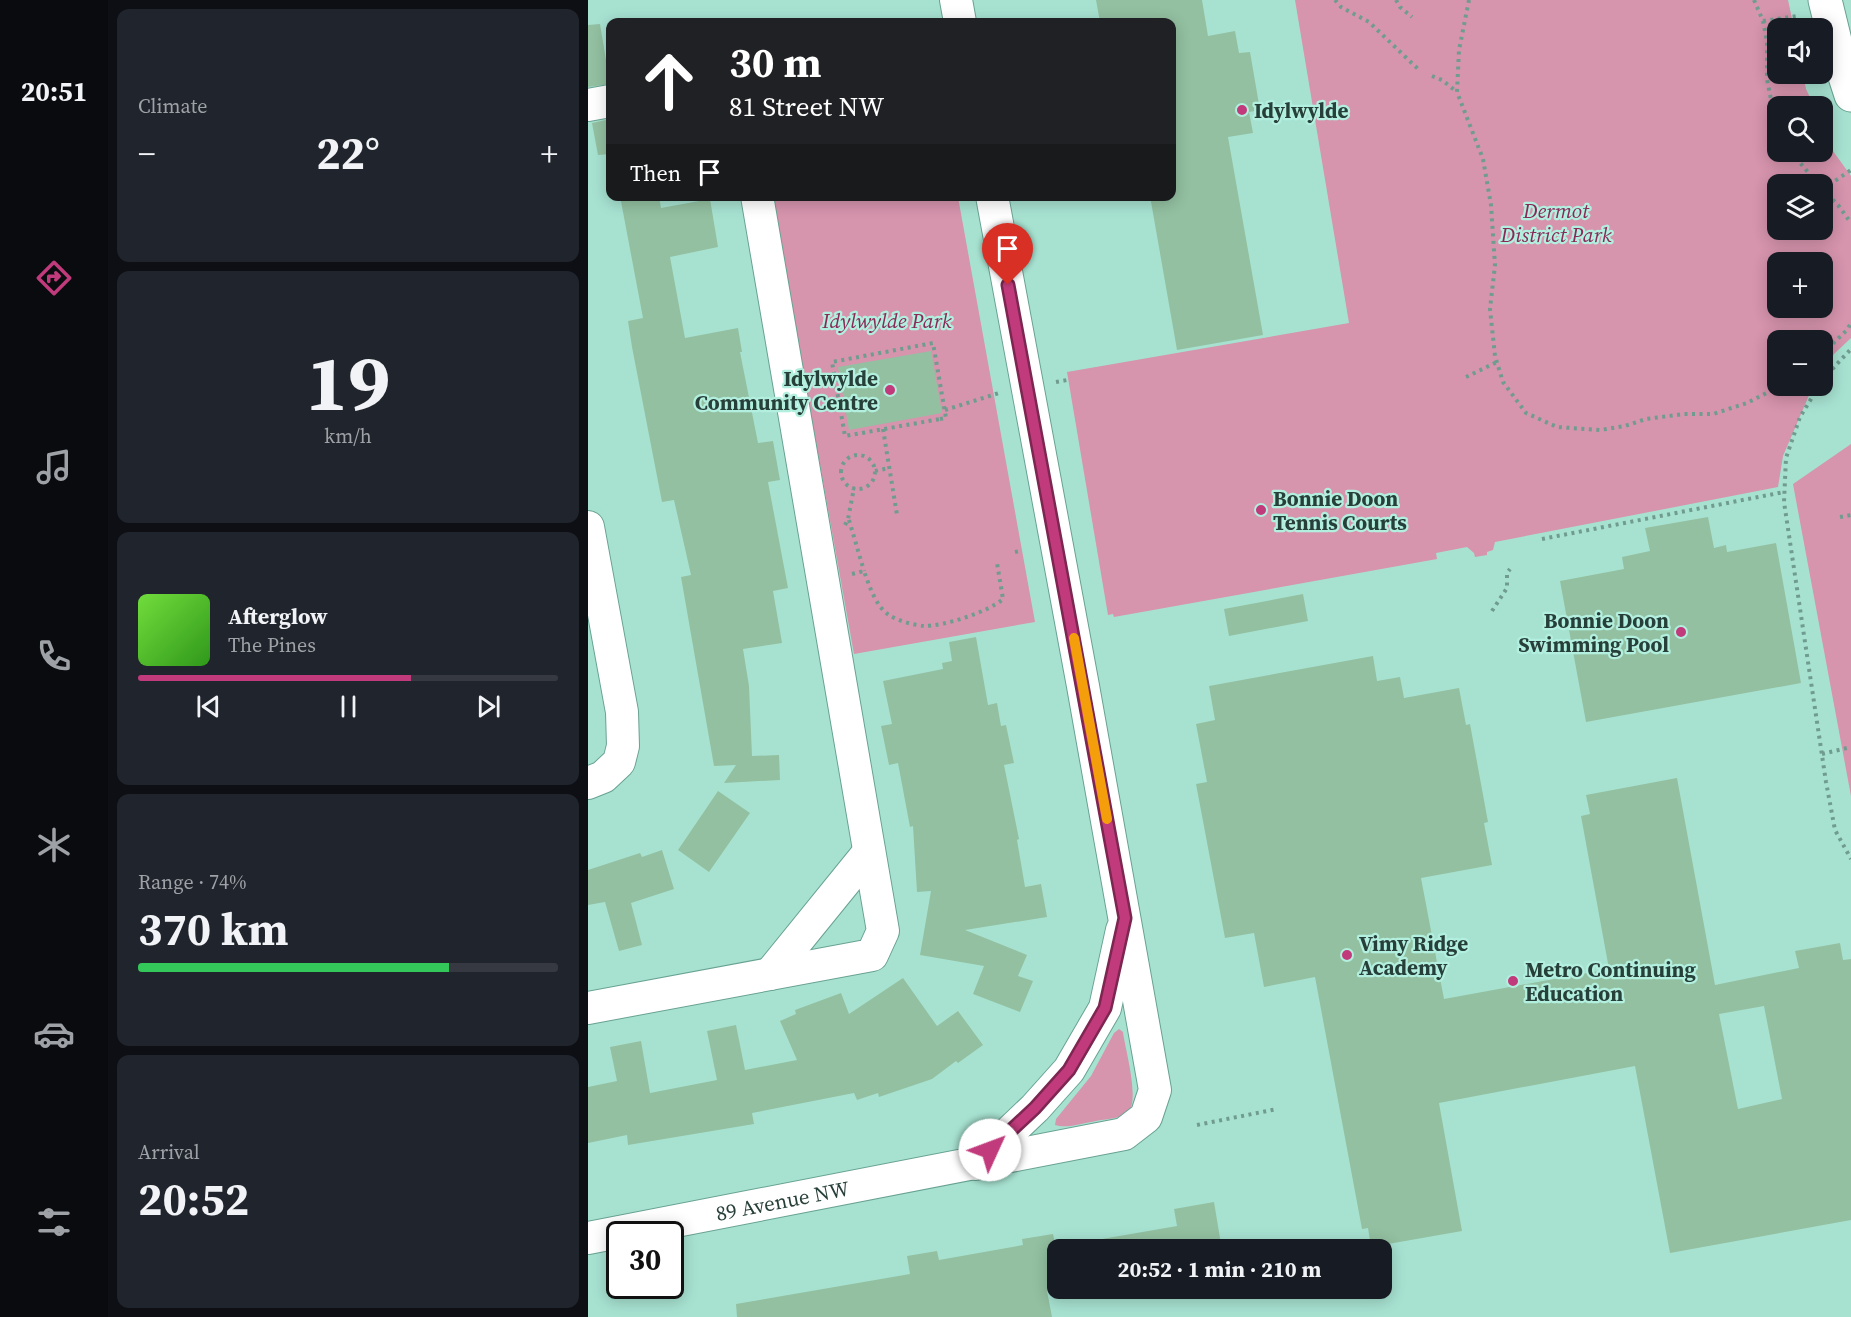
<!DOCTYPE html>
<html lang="en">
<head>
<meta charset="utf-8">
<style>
  body { margin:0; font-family:"Source Serif 4",serif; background:#20242c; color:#f1f3f6; height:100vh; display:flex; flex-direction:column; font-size:22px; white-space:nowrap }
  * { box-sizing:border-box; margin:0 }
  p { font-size:20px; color:#9ea1a6 }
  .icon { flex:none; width:33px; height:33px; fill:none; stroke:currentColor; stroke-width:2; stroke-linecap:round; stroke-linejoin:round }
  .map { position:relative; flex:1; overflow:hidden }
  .sheet { display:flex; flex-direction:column; gap:9px; padding:9px; background:#0d0f14; width:480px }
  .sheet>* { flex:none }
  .banner { position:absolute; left:18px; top:18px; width:570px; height:183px; border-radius:12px; box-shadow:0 3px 15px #0003; background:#202124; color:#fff; overflow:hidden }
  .buttons { position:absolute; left:1179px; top:18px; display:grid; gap:12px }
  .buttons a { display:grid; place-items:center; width:66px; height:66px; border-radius:12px; background:#171b24; box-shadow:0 3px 15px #0003; font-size:30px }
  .speed { position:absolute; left:18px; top:1221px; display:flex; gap:12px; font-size:30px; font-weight:700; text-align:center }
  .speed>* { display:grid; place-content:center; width:78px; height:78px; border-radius:50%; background:#171b24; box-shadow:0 3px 15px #0003; line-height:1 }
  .speed .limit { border:3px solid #111; border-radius:9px; background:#fff; color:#111 }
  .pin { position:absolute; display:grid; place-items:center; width:51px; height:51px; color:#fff; margin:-62px -26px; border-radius:50% 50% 50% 0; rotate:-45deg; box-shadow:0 0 6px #0007 }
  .pin .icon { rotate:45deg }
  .me { position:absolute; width:66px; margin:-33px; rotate:47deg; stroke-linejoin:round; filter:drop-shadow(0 0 4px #0008) }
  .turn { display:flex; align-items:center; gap:21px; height:126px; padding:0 24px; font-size:27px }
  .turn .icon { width:78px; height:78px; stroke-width:2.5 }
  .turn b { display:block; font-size:42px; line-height:51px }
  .then { display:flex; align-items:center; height:57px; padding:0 24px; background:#0003; gap:12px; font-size:22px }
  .big { font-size:45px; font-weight:700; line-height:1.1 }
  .sheet .widget { flex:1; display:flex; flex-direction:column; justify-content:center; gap:9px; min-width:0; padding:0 21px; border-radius:12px; background:#20242c }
  .sheet .dial { align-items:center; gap:0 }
  .dial b { font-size:78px; line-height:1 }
  .song { display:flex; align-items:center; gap:18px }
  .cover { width:72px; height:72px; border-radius:9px; background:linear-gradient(135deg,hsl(100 70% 55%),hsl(110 70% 35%)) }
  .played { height:6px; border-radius:3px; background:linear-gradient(90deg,#c13b7c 65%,#363941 65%) }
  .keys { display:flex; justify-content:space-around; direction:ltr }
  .heat { display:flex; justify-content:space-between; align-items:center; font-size:33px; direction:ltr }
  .charge { height:9px; border-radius:4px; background:linear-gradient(90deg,#34c759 74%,#363941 0) }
  .trip { position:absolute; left:459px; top:1239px; width:345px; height:60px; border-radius:12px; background:#171b24; box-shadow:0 3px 15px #0003; font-weight:700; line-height:60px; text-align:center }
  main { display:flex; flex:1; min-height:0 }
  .tab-bar { display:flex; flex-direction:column; width:108px; justify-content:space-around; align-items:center; background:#090b0e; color:#9ea1a6 }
  .tab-bar .icon { width:42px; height:42px }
  .tab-bar .selected { color:#c13b7c }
  .tab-bar b { font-size:27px; color:#f1f3f6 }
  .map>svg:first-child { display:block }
  .green { fill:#d694ad; fill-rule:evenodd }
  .building { fill:#93c0a1; fill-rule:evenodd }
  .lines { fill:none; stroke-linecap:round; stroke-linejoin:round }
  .minor-casing { stroke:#68a292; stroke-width:34 }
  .major-casing { stroke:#68a292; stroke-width:35 }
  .path { stroke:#709c90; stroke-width:4; stroke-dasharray:3 4.5; stroke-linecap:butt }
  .minor { stroke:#fff; stroke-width:32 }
  .major { stroke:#fff; stroke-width:33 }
  .route-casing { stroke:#7d2651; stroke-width:15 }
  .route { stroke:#c13b7c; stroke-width:10 }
  .slow { stroke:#f59e0b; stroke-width:10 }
  .poi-dot { fill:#c13b7c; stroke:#b3efde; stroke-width:2 }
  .labels { text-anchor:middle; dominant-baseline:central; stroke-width:4.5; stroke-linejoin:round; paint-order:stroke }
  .poi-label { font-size:21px; font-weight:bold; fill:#273f39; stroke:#b3efde; text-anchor:start }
  .park-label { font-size:21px; font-style:italic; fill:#882957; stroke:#b3efde }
  .street-label { font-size:21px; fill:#273f39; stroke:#b3efde }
</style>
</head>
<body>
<main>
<nav class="tab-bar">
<b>20:51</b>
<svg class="icon selected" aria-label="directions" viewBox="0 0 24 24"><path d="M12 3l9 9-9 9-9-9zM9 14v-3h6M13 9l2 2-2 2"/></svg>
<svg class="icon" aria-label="music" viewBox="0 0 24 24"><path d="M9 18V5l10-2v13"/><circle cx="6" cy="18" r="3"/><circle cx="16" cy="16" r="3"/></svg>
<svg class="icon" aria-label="phone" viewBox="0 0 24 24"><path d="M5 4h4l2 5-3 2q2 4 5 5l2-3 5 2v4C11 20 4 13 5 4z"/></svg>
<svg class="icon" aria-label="climate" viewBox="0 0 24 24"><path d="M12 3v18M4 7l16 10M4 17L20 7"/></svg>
<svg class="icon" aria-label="car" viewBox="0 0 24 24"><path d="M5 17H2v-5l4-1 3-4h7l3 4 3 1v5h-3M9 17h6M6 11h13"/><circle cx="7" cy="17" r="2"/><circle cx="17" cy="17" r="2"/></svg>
<svg class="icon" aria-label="filters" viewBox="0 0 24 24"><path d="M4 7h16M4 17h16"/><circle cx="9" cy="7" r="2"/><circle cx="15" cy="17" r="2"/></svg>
</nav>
<section class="sheet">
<div class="widget"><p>Climate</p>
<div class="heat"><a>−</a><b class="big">22°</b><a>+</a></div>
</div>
<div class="widget dial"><b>19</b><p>km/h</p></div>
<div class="widget">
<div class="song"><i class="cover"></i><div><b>Afterglow</b><p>The Pines</p></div></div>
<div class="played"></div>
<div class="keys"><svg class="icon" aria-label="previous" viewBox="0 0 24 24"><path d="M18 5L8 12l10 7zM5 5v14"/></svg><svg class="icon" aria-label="pause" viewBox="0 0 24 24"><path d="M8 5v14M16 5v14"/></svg><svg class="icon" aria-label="next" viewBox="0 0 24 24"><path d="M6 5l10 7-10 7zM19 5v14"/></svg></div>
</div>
<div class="widget"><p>Range · 74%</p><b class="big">370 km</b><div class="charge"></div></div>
<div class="widget"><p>Arrival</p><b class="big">20:52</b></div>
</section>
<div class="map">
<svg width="1263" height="1317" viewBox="0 0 1263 1317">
  <rect width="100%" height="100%" fill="#a7e2d1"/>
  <path class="green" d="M 707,0 L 1200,0 L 1206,28 L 1190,28 L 1190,74 L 1215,74 L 1218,89 L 1226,106 L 1190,106 L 1190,152 L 1234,152 L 1235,127 L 1245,151 L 1263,176 L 1263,338 L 1246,354 L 1235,370 L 1234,340 L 1190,340 L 1190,386 L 1225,386 L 1195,456 L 1190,487 L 907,542 L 905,550 L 899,552 L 899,555 L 887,557 L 886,553 L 879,547 L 848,553 L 849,559 L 526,617 L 525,614 L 520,615 L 479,372 L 761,323 ZM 1190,184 L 1234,184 L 1234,230 L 1190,230 ZM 1234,262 L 1234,308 L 1190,308 L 1190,262 Z
    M 184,197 L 370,197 L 447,622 L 266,654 Z
    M 1263,444 L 1263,796 L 1205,484 Z
    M 531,1029 L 535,1032 C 537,1049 553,1103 539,1113 C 531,1119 517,1119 508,1121 C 495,1123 479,1129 467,1125 L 468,1119 L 503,1076 L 526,1033 Z"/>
  <path class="building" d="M 508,0 L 614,0 L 620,36 L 647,31 L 651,53 L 662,52 L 672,110 L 661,112 L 665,133 L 640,137 L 675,335 L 589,350 L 562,196 L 584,196 L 584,22 L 512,22 Z
    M 12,24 L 22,84 L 0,87 L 0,25 Z
    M 22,119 L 22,154 L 10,155 L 4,123 Z
    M 32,196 L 71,196 L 73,208 L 122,199 L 130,247 L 82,257 L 97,338 L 150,328 L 154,352 L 152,352 L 170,443 L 185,441 L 192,480 L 180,482 L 200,588 L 185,591 L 194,643 L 155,649 L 161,686 L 164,756 L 191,755 L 192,780 L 136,783 L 148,765 L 126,766 L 93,577 L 103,575 L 86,500 L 74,502 L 44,347 L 40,321 L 55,318 Z
    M 343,351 L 354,413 L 261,430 L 250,367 Z
    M 1120,517 L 1126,548 L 1138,545 L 1139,552 L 1188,543 L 1213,683 L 998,722 L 972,581 L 1036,569 L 1034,557 L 1062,551 L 1057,528 Z
    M 715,594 L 720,621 L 641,636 L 636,609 Z
    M 388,637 L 400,705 L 409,703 L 413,726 L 418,725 L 426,763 L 416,765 L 431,839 L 429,840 L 437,887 L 453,884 L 459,917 L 377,930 L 439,955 L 430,976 L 445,981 L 432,1012 L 385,994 L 396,966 L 332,955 L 343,891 L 329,892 L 325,826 L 322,827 L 310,763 L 301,765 L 293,726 L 304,724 L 295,681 L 355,669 L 354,663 L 364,661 L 361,642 Z
    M 785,656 L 789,681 L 812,677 L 816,698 L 871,688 L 878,725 L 882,724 L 900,822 L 896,823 L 904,865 L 833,878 L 856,999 L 1021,969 L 993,816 L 1002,814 L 998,795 L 1089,778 L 1127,985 L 1211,968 L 1207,951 L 1252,943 L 1255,960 L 1263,959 L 1263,1220 L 1082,1253 L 1047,1066 L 851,1103 L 874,1231 L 783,1247 L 780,1228 L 774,1229 L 727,977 L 676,987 L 666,933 L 637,938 L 608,784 L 619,782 L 608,724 L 627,720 L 621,686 ZM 1176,1006 L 1194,1099 L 1150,1109 L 1131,1014 Z
    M 130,791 L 162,813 L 121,872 L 90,850 Z
    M 74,850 L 86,889 L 43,903 L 54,945 L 31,951 L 17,902 L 0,905 L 0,870 L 52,853 L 54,857 Z
    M 315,978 L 349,1026 L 370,1011 L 395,1045 L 370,1063 L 368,1061 L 344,1079 L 291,1097 L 290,1093 L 269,1100 L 266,1093 L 164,1113 L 166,1124 L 40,1145 L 39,1135 L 0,1143 L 0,1087 L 29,1081 L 22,1047 L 53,1041 L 62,1093 L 129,1080 L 119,1031 L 148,1025 L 157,1070 L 209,1060 L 192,1021 L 208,1014 L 207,1010 L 253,993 L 261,1014 Z
    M 626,1202 L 634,1250 L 470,1250 L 470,1288 L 471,1288 L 459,1291 L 464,1317 L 149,1317 L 148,1304 L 322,1274 L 319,1256 L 349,1251 L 351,1260 L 435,1245 L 434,1239 L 465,1234 L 468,1247 L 589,1226 L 586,1209 Z"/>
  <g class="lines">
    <g class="minor-casing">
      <g id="minor">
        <path d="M 368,0 L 372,22"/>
        <path d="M 0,105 L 22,101"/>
        <path d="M 0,527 L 34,712 L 35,746 L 31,762 L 15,777 L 0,783"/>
        <path d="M 182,974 L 281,852"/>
        <path d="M 0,1008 L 284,955 L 295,931 L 169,196"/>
        <path d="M 388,1164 L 447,1108 L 481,1070 L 517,1008 L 534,930"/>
        <path id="s1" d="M 0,1238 L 536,1134 L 558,1117 L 567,1090 L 495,686 L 404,196"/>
      </g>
    </g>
    <g class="major-casing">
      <path id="major" d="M 1237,0 L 1252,61 L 1263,95"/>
    </g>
    <path class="path" d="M 747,0 L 753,7 L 781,22 L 830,69
      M 808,0 L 812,7 L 824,17
      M 881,0 L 871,50 L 869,92 L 895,159 L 903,205 L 907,265 L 902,309 L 907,356 L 915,382 L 938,413 L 969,427 L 1012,430 L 1037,426 L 1058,419 L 1096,414 L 1125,414 L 1159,403 L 1192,386
      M 1166,0 L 1175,21 L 1179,41 L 1179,79 L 1187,120 L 1190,125
      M 1175,21 L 1209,16
      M 844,76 L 854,80 L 869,92
      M 1203,152 L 1230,184
      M 1234,189 L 1250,205 L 1263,223
      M 1235,189 L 1263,170
      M 1234,354 L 1259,330 L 1263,323
      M 878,377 L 909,362
      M 1234,380 L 1263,349
      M 468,382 L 479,380
      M 1231,386 L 1212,417 L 1198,458 L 1196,502 L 1238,782 L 1247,830 L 1263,859
      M 357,410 L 411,393
      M 352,419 L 358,418 L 345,343 L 244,362 L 257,436 L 352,419 L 353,422
      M 295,429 L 309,515
      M253 472a17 17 0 1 1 34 0a17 17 0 1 1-34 0Z
      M 287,471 L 301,468
      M 1252,517 L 1263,515
      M 261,520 L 276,571
      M 257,525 L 260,519 L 266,488
      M 954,539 L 1196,492
      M 427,552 L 432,551
      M 264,574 L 276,571 C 281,585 288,607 301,615 C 310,621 326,625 336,626 C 357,626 400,612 415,599 L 409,563
      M 904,611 L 919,588 L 919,573 L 922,569
      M 1234,754 L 1263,747
      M 609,1125 L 689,1109"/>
    <use href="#minor" class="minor"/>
    <use href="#major" class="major"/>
  </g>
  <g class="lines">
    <g class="route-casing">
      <path id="route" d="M 402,1150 L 447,1108 L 481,1070 L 517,1008 L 537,918 L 420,285"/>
    </g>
    <use href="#route" class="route"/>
    <path class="slow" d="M 486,638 L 519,819"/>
  </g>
  <g class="poi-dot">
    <circle cx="654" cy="110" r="6"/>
    <circle cx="302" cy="390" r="6"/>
    <circle cx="673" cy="510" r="6"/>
    <circle cx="1093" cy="632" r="6"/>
    <circle cx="759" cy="955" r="6"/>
    <circle cx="925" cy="981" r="6"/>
  </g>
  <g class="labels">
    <g class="poi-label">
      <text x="666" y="110">Idylwylde</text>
      <text x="290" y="378" text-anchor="end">Idylwylde<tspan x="290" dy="24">Community Centre</tspan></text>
      <text x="685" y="498">Bonnie Doon<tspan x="685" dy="24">Tennis Courts</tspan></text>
      <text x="1081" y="620" text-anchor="end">Bonnie Doon<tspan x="1081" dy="24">Swimming Pool</tspan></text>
      <text x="771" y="943">Vimy Ridge<tspan x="771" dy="24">Academy</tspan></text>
      <text x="937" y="969">Metro Continuing<tspan x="937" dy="24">Education</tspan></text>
    </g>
    <g class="park-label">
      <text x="968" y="210">Dermot<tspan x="968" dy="24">District Park</tspan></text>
      <text x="299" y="320">Idylwylde Park</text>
    </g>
    <g class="street-label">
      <text stroke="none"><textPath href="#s1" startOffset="198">89 Avenue NW</textPath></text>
    </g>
  </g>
</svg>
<div class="buttons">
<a><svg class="icon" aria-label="sound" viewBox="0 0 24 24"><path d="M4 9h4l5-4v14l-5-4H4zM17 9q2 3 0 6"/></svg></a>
<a><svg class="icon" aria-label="search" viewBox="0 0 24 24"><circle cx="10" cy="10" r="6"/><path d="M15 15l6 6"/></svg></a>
<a><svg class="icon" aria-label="layers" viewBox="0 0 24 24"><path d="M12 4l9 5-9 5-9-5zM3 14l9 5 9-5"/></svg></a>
<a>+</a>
<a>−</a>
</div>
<div class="speed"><div class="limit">30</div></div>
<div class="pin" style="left:420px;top:285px;background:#d93025"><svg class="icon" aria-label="arrive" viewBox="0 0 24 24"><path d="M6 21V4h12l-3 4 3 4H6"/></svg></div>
<svg class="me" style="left:402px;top:1150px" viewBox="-20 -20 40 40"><circle r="19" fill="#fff"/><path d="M0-13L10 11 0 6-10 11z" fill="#c13b7c"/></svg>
<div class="trip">20:52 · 1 min · 210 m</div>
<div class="banner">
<div class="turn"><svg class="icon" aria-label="ahead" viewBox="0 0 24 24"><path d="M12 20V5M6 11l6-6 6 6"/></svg><div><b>30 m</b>81 Street NW</div></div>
<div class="then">Then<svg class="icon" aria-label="arrive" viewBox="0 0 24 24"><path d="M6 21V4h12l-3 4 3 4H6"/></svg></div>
</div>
</div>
</main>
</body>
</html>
